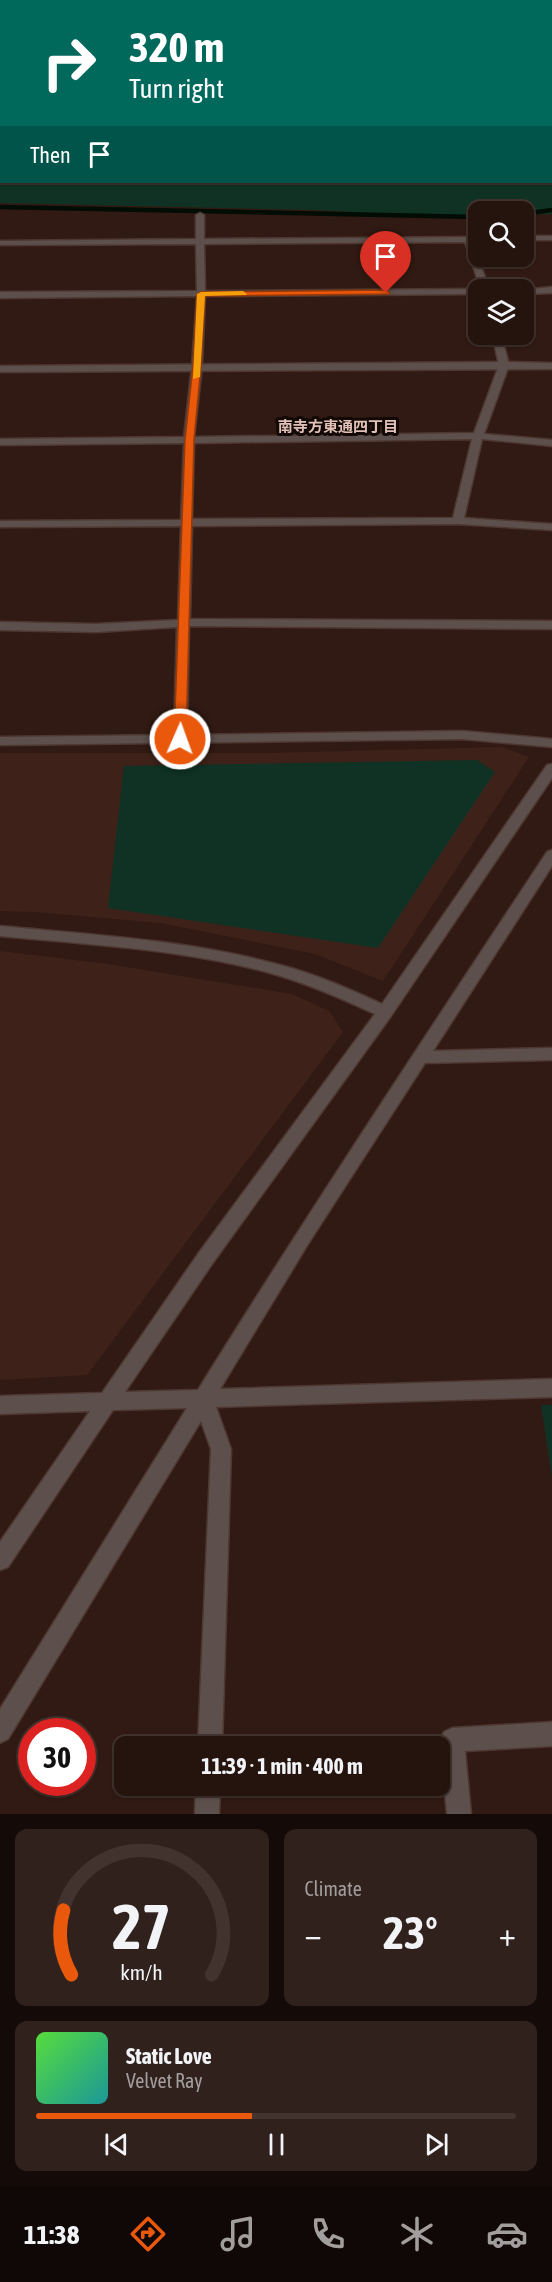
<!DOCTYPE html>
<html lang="en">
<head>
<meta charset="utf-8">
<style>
  body { margin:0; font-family:"Asap Condensed","Noto Sans JP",sans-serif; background:#31211c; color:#f1f3f6; height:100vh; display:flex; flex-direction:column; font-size:22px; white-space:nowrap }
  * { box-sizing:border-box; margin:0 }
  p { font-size:20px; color:#a39e9e }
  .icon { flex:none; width:33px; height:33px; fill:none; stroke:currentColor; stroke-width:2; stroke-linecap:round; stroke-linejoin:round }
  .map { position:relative; height:1814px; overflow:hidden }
  .side { display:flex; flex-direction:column; gap:15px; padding:15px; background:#140b08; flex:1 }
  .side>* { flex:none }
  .hud { position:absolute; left:0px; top:0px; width:552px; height:183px; box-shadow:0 2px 4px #0004,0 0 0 2px #42332e; background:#00695c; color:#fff; overflow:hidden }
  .fabs { position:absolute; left:468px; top:201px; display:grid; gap:12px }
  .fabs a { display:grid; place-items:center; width:66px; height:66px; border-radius:12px; background:#25140e; box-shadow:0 2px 4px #0004,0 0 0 2px #42332e; font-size:30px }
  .speed { position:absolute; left:18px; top:1718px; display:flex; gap:12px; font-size:30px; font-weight:700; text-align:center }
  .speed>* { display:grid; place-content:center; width:78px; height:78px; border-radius:50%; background:#25140e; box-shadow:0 2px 4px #0004,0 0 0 2px #42332e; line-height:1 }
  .speed .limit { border:9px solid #d22; background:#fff; color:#111 }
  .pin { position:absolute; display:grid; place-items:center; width:51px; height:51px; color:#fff; margin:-62px -26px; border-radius:50% 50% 50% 0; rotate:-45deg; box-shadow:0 0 6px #0007 }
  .pin .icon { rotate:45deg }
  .me { position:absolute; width:66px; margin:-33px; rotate:2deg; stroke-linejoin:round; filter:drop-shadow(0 0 4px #0008) }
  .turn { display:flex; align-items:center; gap:21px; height:126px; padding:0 30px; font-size:27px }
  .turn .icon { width:78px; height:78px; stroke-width:2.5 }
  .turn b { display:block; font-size:42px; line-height:51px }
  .then { display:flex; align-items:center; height:57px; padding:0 30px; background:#0003; gap:12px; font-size:22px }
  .big { font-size:45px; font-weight:700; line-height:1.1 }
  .side .tile { flex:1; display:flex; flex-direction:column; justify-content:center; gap:9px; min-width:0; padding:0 21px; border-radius:12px; background:#31211c }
  .side .dial { align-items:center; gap:0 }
  .dial svg { height:156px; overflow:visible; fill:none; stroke:#42332e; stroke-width:7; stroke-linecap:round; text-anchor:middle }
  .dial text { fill:#f1f3f6; stroke:none }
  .song { display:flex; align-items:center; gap:18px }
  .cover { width:72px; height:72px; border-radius:9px; background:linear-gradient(135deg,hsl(110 70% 55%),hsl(180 70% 35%)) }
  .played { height:6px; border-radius:3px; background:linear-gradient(90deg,#ea580c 45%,#42332e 45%) }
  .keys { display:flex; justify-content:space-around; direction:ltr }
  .heat { display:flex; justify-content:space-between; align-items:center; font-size:33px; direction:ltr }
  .side .tiles { flex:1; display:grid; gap:15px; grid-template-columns:1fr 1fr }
  .tile:last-child { grid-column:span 2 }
  .trip { position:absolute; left:114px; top:1736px; width:336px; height:60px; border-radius:12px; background:#25140e; box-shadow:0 2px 4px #0004,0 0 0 2px #42332e; font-weight:700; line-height:60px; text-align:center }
  .tabs { display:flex; height:96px; justify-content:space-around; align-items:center; background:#0f0806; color:#a39e9e }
  .tabs .icon { width:42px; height:42px }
  .tabs .current { color:#ea580c }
  .tabs b { font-size:27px; color:#f1f3f6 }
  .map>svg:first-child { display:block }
  .built { fill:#3e2219 }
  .green { fill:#0f3224; fill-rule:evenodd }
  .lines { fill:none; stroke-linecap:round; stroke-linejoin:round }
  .stream { stroke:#000c04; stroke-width:4.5 }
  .minor-casing { stroke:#4d3730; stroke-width:3 }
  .tertiary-casing { stroke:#4d3730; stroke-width:3 }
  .minor { fill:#5d504c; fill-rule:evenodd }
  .tertiary { fill:#5d504c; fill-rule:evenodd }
  .route { fill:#ea580c; stroke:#983908; stroke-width:1.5 }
  .slow { fill:#f59e0b }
  .labels { text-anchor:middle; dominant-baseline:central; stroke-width:6; stroke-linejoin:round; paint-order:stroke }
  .far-neighbourhood-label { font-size:15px; font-weight:bold; fill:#e1c1b7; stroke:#120805 }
</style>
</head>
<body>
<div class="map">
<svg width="552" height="1814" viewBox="0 0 552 1814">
  <rect width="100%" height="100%" fill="#311a13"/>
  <path class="built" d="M 503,747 L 529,757 L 383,981 L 315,954 L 161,923 L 35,912 L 0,911 L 0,753 L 270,753 Z
    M 0,951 L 108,964 L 292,994 L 329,1011 L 343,1032 L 87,1375 L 0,1380 Z"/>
  <path class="green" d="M 0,0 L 552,0 L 552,214 L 524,215 L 524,212 L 478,212 L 478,215 L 416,215 L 313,210 L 0,203 ZM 2,2 L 550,2 L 550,182 L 2,182 Z
    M 477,760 L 495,772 L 378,948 L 108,908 L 124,766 Z
    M 541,1405 L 552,1405 L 552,1478 Z"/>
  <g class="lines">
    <path class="stream" d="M 0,207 L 478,217
      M 524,214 L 552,210"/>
    <g class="minor-casing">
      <path id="minor" d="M 200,213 L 204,215 L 204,239 L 478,237 L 478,241 L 473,241 L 489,290 L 481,290 L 465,242 L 204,244 L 205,291 L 478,289 L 478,294 L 205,296 L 202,366 L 194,437 L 474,433 L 499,365 L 492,334 L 501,334 L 509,365 L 484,434 L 552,440 L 552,446 L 482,439 L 464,518 L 552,524 L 552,530 L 458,524 L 192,526 L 190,619 L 552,621 L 552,629 L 189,626 L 187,735 L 462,731 L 552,739 L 552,747 L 462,739 L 0,745 L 0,737 L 174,735 L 177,627 L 96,632 L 0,630 L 0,622 L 96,624 L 178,620 L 181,526 L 0,527 L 0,521 L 181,520 L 184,443 L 0,445 L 0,439 L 184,437 L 192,366 L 197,296 L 0,298 L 0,292 L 197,291 L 196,244 L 0,245 L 0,241 L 196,239 L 196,215 ZM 472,439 L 453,518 L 192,519 L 194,443 Z
        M 524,236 L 552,236 L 552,240 L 524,240 Z
        M 552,287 L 552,293 L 524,294 L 524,290 L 521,290 Z
        M 552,764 L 552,778 L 391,1016 L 212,1264 L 125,1392 L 198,1390 C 311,1208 429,1031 547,852 L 552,850 L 552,866 L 433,1051 L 552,1048 L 552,1060 L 425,1063 L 308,1244 L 220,1389 L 552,1379 L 552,1397 L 216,1407 L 231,1449 L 222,1746 L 198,1746 L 211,1449 L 201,1421 L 8,1739 L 0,1743 L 0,1709 L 187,1408 L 113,1410 L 8,1567 L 0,1570 L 0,1542 L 90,1411 L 0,1414 L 0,1396 L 102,1393 L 198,1254 L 375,1014 C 343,999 311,985 277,975 C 188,949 92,945 0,936 L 0,926 C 93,935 189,940 280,965 C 315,974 349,989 382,1004 L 547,765 Z
        M 552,1722 L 552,1746 L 465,1751 L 471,1814 L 447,1814 L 440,1740 L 444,1732 L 452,1728 Z
        M 196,1785 L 220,1785 L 219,1814 L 195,1814 Z"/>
    </g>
    <g class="tertiary-casing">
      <path id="tertiary" d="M 504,362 L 552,363 L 552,369 L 0,372 L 0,366 Z"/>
    </g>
    <use href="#minor" class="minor"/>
    <use href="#tertiary" class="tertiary"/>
  </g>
  <path class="route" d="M 386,290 L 390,293 L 389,294 L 205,296 L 201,366 L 194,440 L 186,739 L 184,741 L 176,741 L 174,739 L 185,440 L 193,366 L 197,294 L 201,292 Z"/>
  <path class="slow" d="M 243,291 L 247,294 L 246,295 L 205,296 L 200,377 L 193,379 L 197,294 L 201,292 Z"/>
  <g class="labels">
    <g class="far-neighbourhood-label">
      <text x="338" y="426">南寺方東通四丁目</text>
    </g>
  </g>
</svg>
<div class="fabs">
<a><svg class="icon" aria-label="search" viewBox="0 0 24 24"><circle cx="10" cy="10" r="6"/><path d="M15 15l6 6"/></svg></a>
<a><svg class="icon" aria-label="layers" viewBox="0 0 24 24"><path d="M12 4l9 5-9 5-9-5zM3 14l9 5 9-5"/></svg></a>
</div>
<div class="speed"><div class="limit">30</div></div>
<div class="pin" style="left:386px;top:293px;background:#d93025"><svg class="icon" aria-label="arrive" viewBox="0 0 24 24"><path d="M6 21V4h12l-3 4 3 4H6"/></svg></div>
<svg class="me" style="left:180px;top:739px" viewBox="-20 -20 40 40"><circle r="17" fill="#ea580c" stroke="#fff" stroke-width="3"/><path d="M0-11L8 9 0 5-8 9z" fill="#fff"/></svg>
<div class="trip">11:39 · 1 min · 400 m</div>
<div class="hud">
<div class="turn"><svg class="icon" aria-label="right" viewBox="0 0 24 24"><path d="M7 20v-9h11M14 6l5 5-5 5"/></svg><div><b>320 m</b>Turn right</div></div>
<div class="then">Then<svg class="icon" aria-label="arrive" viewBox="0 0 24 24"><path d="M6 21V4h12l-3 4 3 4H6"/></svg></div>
</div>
</div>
<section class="side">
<div class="tiles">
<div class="tile dial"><svg viewBox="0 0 100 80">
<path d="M14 69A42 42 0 1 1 86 69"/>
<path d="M14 69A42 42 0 0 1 10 36" stroke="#ea580c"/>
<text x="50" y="56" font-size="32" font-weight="700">27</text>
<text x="50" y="72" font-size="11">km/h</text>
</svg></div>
<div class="tile"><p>Climate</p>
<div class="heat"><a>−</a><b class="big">23°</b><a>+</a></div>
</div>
<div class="tile">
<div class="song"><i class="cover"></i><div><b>Static Love</b><p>Velvet Ray</p></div></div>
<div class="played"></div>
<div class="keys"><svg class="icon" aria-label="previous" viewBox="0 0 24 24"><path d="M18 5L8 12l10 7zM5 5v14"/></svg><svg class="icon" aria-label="pause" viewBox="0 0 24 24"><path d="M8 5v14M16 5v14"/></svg><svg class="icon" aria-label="next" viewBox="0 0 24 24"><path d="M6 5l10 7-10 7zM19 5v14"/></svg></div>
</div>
</div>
</section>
<nav class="tabs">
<b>11:38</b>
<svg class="icon current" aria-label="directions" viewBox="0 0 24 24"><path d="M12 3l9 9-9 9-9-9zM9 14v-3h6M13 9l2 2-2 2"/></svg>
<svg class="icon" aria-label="music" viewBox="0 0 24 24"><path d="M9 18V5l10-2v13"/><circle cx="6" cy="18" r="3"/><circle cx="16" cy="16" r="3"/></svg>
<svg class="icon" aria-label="phone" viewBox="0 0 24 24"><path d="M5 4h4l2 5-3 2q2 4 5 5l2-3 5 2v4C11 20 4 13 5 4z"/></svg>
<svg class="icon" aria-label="climate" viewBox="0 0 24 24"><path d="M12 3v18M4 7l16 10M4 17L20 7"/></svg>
<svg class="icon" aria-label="car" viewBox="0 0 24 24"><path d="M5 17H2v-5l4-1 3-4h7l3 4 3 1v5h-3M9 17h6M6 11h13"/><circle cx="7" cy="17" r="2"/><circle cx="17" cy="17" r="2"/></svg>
</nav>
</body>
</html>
